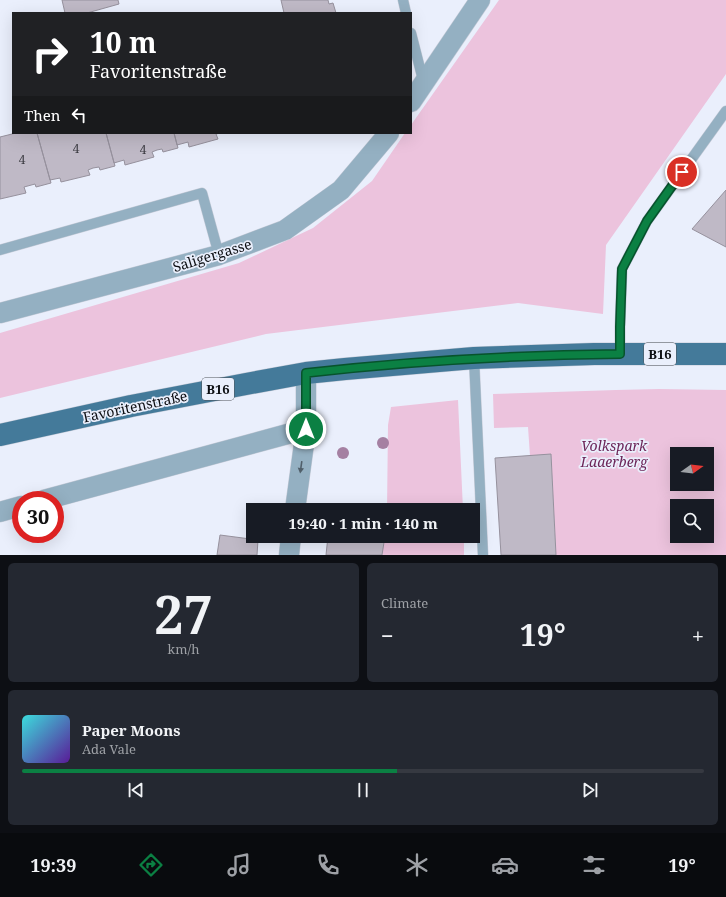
<!DOCTYPE html>
<html lang="en">
<head>
<meta charset="utf-8">
<style>
  body { margin:0; font-family:"Noto Serif",serif; background:#242831; color:#f1f3f6; height:100vh; display:flex; flex-direction:column; font-size:15px; white-space:nowrap }
  * { box-sizing:border-box; margin:0 }
  p { font-size:13px; color:#9ea1a6 }
  .icon { flex:none; width:22px; height:22px; fill:none; stroke:currentColor; stroke-width:2; stroke-linecap:round; stroke-linejoin:round }
  .map { position:relative; height:555px; overflow:hidden }
  .sheet { display:flex; flex-direction:column; gap:8px; padding:8px; background:#0d0f14; flex:1 }
  .sheet>* { flex:none }
  .hud { position:absolute; left:12px; top:12px; width:400px; height:122px; border-radius:0px; box-shadow:0 4px 16px #0002; background:#202124; color:#fff; overflow:hidden }
  .needle { width:26px; rotate:76deg }
  .controls { position:absolute; left:670px; top:447px; display:grid; gap:8px }
  .controls a { display:grid; place-items:center; width:44px; height:44px; border-radius:0px; background:#171b24; box-shadow:0 4px 16px #0002; font-size:20px }
  .speed { position:absolute; left:12px; top:491px; display:flex; gap:8px; font-size:20px; font-weight:700; text-align:center }
  .speed>* { display:grid; place-content:center; width:52px; height:52px; border-radius:50%; background:#171b24; box-shadow:0 4px 16px #0002; line-height:1 }
  .speed .limit { border:6px solid #d22; background:#fff; color:#111 }
  .pin { position:absolute; display:grid; place-items:center; width:34px; height:34px; color:#fff; margin:-17px; border:2px solid #fff; border-radius:50%; box-shadow:0 1px 4px #0007 }
  .me { position:absolute; width:44px; margin:-22px; rotate:0deg; stroke-linejoin:round; filter:drop-shadow(0 0 3px #0008) }
  .turn { display:flex; align-items:center; gap:14px; height:84px; padding:0 12px; font-size:18px }
  .turn .icon { width:52px; height:52px; stroke-width:2.5 }
  .turn b { display:block; font-size:28px; line-height:34px }
  .then { display:flex; align-items:center; height:38px; padding:0 12px; background:#0003; gap:8px; font-size:15px }
  .big { font-size:30px; font-weight:700; line-height:1.1 }
  .sheet .widget { flex:1; display:flex; flex-direction:column; justify-content:center; gap:6px; min-width:0; padding:0 14px; border-radius:6px; background:#242831 }
  .sheet .dial { align-items:center; gap:0 }
  .dial b { font-size:52px; line-height:1 }
  .song { display:flex; align-items:center; gap:12px }
  .cover { width:48px; height:48px; border-radius:6px; background:linear-gradient(135deg,hsl(180 70% 55%),hsl(270 70% 35%)) }
  .played { height:4px; border-radius:2px; background:linear-gradient(90deg,#0b8043 55%,#363941 55%) }
  .keys { display:flex; justify-content:space-around; direction:ltr }
  .heat { display:flex; justify-content:space-between; align-items:center; font-size:22px; direction:ltr }
  .sheet .tiles { flex:1; display:grid; gap:8px; grid-template-columns:1fr 1fr }
  .widget:last-child { grid-column:span 2 }
  .trip { position:absolute; left:246px; top:503px; width:234px; height:40px; border-radius:0px; background:#171b24; box-shadow:0 4px 16px #0002; font-weight:700; line-height:40px; text-align:center }
  .dock { display:flex; height:64px; justify-content:space-around; align-items:center; background:#090b0e; color:#9ea1a6 }
  .dock .icon { width:28px; height:28px }
  .dock .active { color:#0b8043 }
  .dock b { font-size:18px; color:#f1f3f6 }
  .map>svg:first-child { display:block }
  .green { fill:#ecc3dd; fill-rule:evenodd }
  .building { fill:#bfb9c6; stroke:#96919d }
  .lines { fill:none; stroke-linecap:round; stroke-linejoin:round }
  .lane-casing { stroke:#c6cbd7; stroke-width:11 }
  .street-casing { stroke:#c6cbd7; stroke-width:21 }
  .primary-casing { stroke:#c6cbd7; stroke-width:23 }
  .lane { stroke:#94b0c2; stroke-width:10 }
  .street { stroke:#94b0c2; stroke-width:20 }
  .primary { stroke:#447a9a; stroke-width:22 }
  .tree { fill:#a580a2 }
  .oneway { fill:#505f6a }
  .route-casing { stroke:#07532c; stroke-width:10 }
  .route { stroke:#0b8043; stroke-width:7 }
  .labels { text-anchor:middle; dominant-baseline:central; stroke-width:3.5; stroke-linejoin:round; paint-order:stroke }
  .number-label { font-size:12px; fill:#39393f }
  .shield { fill:#eaeffc; stroke:#4f5258; stroke-width:1 }
  .shield-label { font-size:13px; font-weight:bold; fill:#0c0e12 }
  .street-label { font-size:14px; fill:#0c0e12; stroke:#eaeffc }
  .park-label { font-size:14px; font-style:italic; fill:#6d2659; stroke:#eaeffc }
</style>
</head>
<body>
<div class="map">
<svg width="726" height="555" viewBox="0 0 726 555">
  <rect width="100%" height="100%" fill="#eaeffc"/>
  <path class="green" d="M 499,0 L 726,0 L 726,74 L 606,245 L 603,314 L 518,303 L 266,334 L 0,398 L 0,333 L 239,263 L 313,228 L 372,181 L 405,133 L 411,133 L 411,125 Z
    M 659,389 L 726,390 L 726,555 L 556,555 L 551,455 L 530,456 L 528,427 L 494,428 L 493,394 L 616,390 ZM 677,454 L 707,454 L 707,484 L 677,484 ZM 677,506 L 707,506 L 707,536 L 677,536 Z
    M 458,400 L 463,510 L 387,510 L 388,425 L 391,407 Z
    M 385,536 L 464,536 L 464,555 L 382,555 Z"/>
  <path class="building" d="M 62,0 L 118,0 L 119,4 L 87,13 L 65,13 Z
    M 281,0 L 328,0 L 329,4 L 333,3 L 336,13 L 284,13 Z
    M 16,133 L 37,133 L 51,183 L 36,187 L 35,184 L 24,187 L 26,193 L 0,199 L 0,137 Z
    M 37,133 L 106,133 L 115,166 L 100,170 L 99,167 L 93,168 L 88,170 L 90,175 L 61,182 L 60,178 L 50,180 Z
    M 106,133 L 174,133 L 178,148 L 163,152 L 162,149 L 157,150 L 152,152 L 154,157 L 125,165 L 124,160 L 114,163 Z
    M 174,133 L 220,133 L 216,134 L 218,139 L 189,147 L 188,142 L 177,145 Z
    M 726,190 L 726,247 L 692,229 Z
    M 551,454 L 556,555 L 501,555 L 495,458 Z
    M 220,535 L 258,540 L 257,555 L 217,555 Z
    M 328,536 L 385,536 L 382,555 L 326,555 Z"/>
  <g class="lines">
    <g class="lane-casing">
      <path id="lane" d="M 403,0 L 406,13
        M 411,33 L 424,84
        M 0,250 L 202,193 L 219,255
        M 620,354 L 620,327 L 622,269 L 647,221 L 726,111
        M 474,358 L 483,555"/>
    </g>
    <g class="street-casing">
      <path id="street" d="M 411,102 L 480,0
        M 0,313 L 219,255 L 285,230 L 341,190 L 389,133
        M 44,500 L 306,429
        M 295,510 L 306,429 L 306,373
        M 0,512 L 21,506
        M 289,555 L 291,536"/>
    </g>
    <g class="primary-casing">
      <path id="primary" d="M 0,435 L 131,406 L 246,384 L 306,373 L 345,369 L 474,358 L 594,354 L 726,354"/>
    </g>
    <use href="#lane" class="lane"/>
    <use href="#street" class="street"/>
    <use href="#primary" class="primary"/>
  </g>
  <g class="tree">
    <circle cx="383" cy="443" r="6"/>
    <circle cx="343" cy="453" r="6"/>
  </g>
  <defs><path id="oneway-solid" d="M-6-.8H1V-3.2L6.5 0L1 3.2V.8H-6Z"/></defs>
  <use class="oneway" href="#oneway-solid" transform="translate(301 467) rotate(98)"/>
  <g class="lines">
    <g class="route-casing">
      <path id="route" d="M 306,429 L 306,373 C 410,361 515,355 620,354 L 620,327 L 622,269 L 647,221 L 682,172"/>
    </g>
    <use href="#route" class="route"/>
  </g>
  <g class="labels">
    <g class="number-label">
      <text x="76" y="148">4</text>
      <text x="143" y="149">4</text>
      <text x="22" y="159">4</text>
    </g>
    <g class="shield">
      <rect x="644" y="343" width="32" height="22" rx="3"/>
      <rect x="202" y="378" width="32" height="22" rx="3"/>
    </g>
    <g class="shield-label">
      <text x="660" y="354">B16</text>
      <text x="218" y="389">B16</text>
    </g>
    <g class="street-label">
      <text transform="translate(212 255) rotate(-17)">Saligergasse</text>
      <text transform="translate(135 406) rotate(-12)">Favoritenstraße</text>
    </g>
    <g class="park-label">
      <text x="614" y="445">Volkspark<tspan x="614" dy="16">Laaerberg</tspan></text>
    </g>
  </g>
</svg>
<div class="controls">
<a><svg class="needle" viewBox="-14 -14 28 28"><path d="M0-13l5 13h-10z" fill="#e53935"/><path d="M0 13l5-13h-10z" fill="#9ea1a6"/></svg></a>
<a><svg class="icon" aria-label="search" viewBox="0 0 24 24"><circle cx="10" cy="10" r="6"/><path d="M15 15l6 6"/></svg></a>
</div>
<div class="speed"><div class="limit">30</div></div>
<div class="pin" style="left:682px;top:172px;background:#d93025"><svg class="icon" aria-label="arrive" viewBox="0 0 24 24"><path d="M6 21V4h12l-3 4 3 4H6"/></svg></div>
<svg class="me" style="left:306px;top:429px" viewBox="-20 -20 40 40"><circle r="17" fill="#0b8043" stroke="#fff" stroke-width="3"/><path d="M0-11L8 9 0 5-8 9z" fill="#fff"/></svg>
<div class="trip">19:40 · 1 min · 140 m</div>
<div class="hud">
<div class="turn"><svg class="icon" aria-label="right" viewBox="0 0 24 24"><path d="M7 20v-9h11M14 6l5 5-5 5"/></svg><div><b>10 m</b>Favoritenstraße</div></div>
<div class="then">Then<svg class="icon" aria-label="left" viewBox="0 0 24 24"><path d="M17 20v-9H6M10 6l-5 5 5 5"/></svg></div>
</div>
</div>
<section class="sheet">
<div class="tiles">
<div class="widget dial"><b>27</b><p>km/h</p></div>
<div class="widget"><p>Climate</p>
<div class="heat"><a>−</a><b class="big">19°</b><a>+</a></div>
</div>
<div class="widget">
<div class="song"><i class="cover"></i><div><b>Paper Moons</b><p>Ada Vale</p></div></div>
<div class="played"></div>
<div class="keys"><svg class="icon" aria-label="previous" viewBox="0 0 24 24"><path d="M18 5L8 12l10 7zM5 5v14"/></svg><svg class="icon" aria-label="pause" viewBox="0 0 24 24"><path d="M8 5v14M16 5v14"/></svg><svg class="icon" aria-label="next" viewBox="0 0 24 24"><path d="M6 5l10 7-10 7zM19 5v14"/></svg></div>
</div>
</div>
</section>
<nav class="dock">
<b>19:39</b>
<svg class="icon active" aria-label="directions" viewBox="0 0 24 24"><path d="M12 3l9 9-9 9-9-9zM9 14v-3h6M13 9l2 2-2 2"/></svg>
<svg class="icon" aria-label="music" viewBox="0 0 24 24"><path d="M9 18V5l10-2v13"/><circle cx="6" cy="18" r="3"/><circle cx="16" cy="16" r="3"/></svg>
<svg class="icon" aria-label="phone" viewBox="0 0 24 24"><path d="M5 4h4l2 5-3 2q2 4 5 5l2-3 5 2v4C11 20 4 13 5 4z"/></svg>
<svg class="icon" aria-label="climate" viewBox="0 0 24 24"><path d="M12 3v18M4 7l16 10M4 17L20 7"/></svg>
<svg class="icon" aria-label="car" viewBox="0 0 24 24"><path d="M5 17H2v-5l4-1 3-4h7l3 4 3 1v5h-3M9 17h6M6 11h13"/><circle cx="7" cy="17" r="2"/><circle cx="17" cy="17" r="2"/></svg>
<svg class="icon" aria-label="filters" viewBox="0 0 24 24"><path d="M4 7h16M4 17h16"/><circle cx="9" cy="7" r="2"/><circle cx="15" cy="17" r="2"/></svg>
<b>19°</b>
</nav>
</body>
</html>
